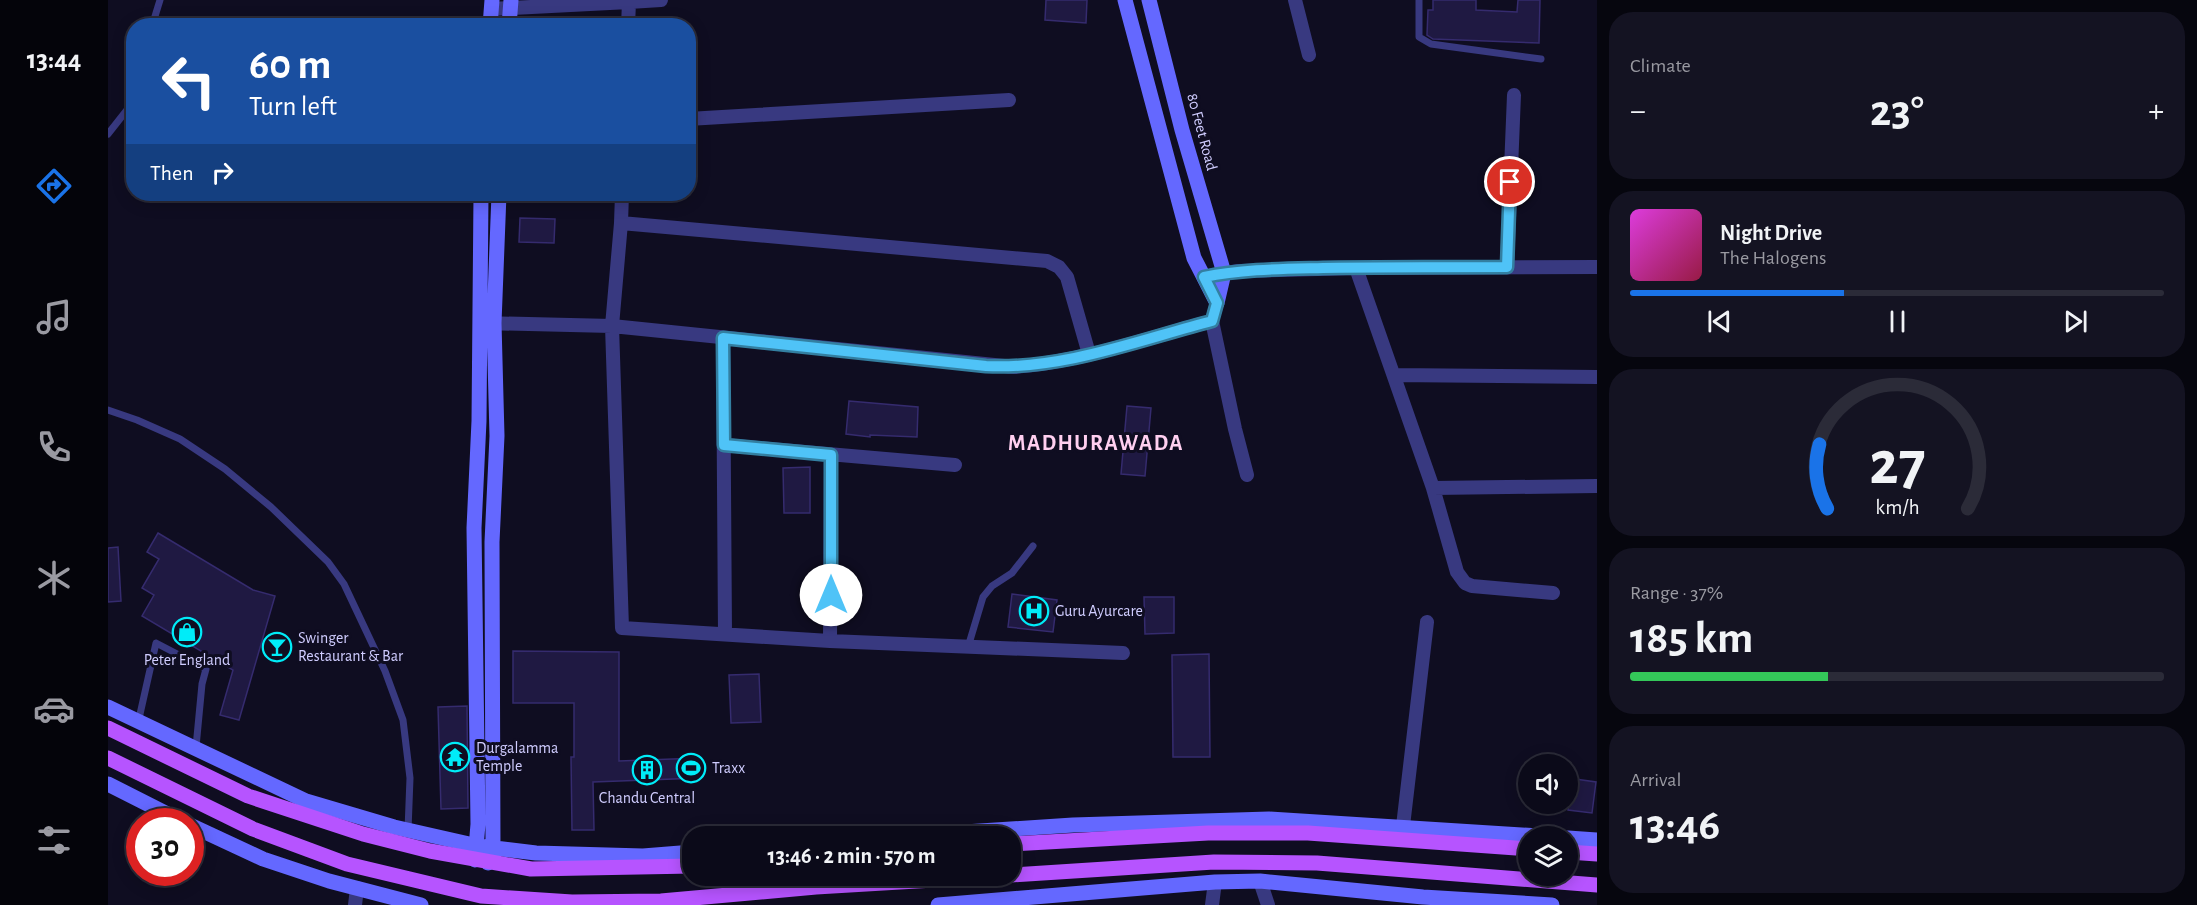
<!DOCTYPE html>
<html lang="en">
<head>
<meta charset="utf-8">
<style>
  body { margin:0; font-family:"Alegreya Sans",sans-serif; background:#141322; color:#f1f3f6; height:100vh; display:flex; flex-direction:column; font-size:22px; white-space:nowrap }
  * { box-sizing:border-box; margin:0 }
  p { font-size:20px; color:#9a9aa2 }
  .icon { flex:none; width:33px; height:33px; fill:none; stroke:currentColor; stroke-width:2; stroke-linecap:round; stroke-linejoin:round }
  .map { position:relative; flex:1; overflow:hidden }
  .side { display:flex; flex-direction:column; gap:12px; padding:12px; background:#06060e; width:600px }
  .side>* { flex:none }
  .hud { position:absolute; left:18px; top:18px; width:570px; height:183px; border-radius:24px; box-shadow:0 3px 15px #0003,0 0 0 2px #2b2b38; background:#1a4fa0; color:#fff; overflow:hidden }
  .tools { position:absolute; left:1410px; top:754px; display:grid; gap:12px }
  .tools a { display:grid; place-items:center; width:60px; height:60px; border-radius:50%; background:#0b0a19; box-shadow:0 3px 15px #0003,0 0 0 2px #2b2b38; font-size:30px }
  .speed { position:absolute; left:18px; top:808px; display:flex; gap:12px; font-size:30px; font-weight:700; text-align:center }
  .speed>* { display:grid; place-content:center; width:78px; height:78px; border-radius:50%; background:#0b0a19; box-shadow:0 3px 15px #0003,0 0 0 2px #2b2b38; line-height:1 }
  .speed .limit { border:9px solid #d22; background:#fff; color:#111 }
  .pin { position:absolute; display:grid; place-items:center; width:51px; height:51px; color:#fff; margin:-26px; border:3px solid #fff; border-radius:50%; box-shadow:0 2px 6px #0007 }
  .me { position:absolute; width:66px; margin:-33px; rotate:0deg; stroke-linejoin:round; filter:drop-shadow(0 0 4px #0008) }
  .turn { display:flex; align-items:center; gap:21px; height:126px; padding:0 24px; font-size:27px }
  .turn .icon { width:78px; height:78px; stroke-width:2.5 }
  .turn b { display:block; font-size:42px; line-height:51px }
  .then { display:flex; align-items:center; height:57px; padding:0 24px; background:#0003; gap:12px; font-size:22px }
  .big { font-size:45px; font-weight:600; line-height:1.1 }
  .side .card { flex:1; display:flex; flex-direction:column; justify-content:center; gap:9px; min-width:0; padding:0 21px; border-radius:24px; background:#141322 }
  .side .dial { align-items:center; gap:0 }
  .dial svg { height:156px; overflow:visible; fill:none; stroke:#2b2b38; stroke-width:7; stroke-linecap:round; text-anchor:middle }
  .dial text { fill:#f1f3f6; stroke:none }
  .song { display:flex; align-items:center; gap:18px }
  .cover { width:72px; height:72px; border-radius:9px; background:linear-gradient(135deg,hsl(300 70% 55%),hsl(340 70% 35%)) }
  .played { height:6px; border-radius:3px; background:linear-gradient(90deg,#1a73e8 40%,#2b2b38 40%) }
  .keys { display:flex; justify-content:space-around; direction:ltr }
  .heat { display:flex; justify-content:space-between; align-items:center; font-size:33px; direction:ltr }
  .charge { height:9px; border-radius:4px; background:linear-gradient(90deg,#34c759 37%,#2b2b38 0) }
  .trip { position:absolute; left:574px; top:826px; width:339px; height:60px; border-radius:24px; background:#0b0a19; box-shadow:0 3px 15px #0003,0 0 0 2px #2b2b38; font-weight:600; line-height:60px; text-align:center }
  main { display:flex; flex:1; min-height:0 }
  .menu { display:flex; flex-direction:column; width:108px; justify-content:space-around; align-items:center; background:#04040a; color:#9a9aa2 }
  .menu .icon { width:42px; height:42px }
  .menu .on { color:#1a73e8 }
  .menu b { font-size:27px; color:#f1f3f6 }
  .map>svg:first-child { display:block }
  .building { fill:#1f1942; stroke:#352b6e; stroke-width:1.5 }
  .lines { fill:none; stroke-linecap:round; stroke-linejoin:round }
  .lane { stroke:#383980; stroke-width:7 }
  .street { stroke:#383980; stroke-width:14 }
  .secondary { stroke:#6468ff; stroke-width:15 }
  .primary { stroke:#b654ff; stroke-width:15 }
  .route-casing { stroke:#337fa1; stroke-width:15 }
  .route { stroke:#4fc3f7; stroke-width:10 }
  .labels { text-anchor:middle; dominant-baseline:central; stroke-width:6; stroke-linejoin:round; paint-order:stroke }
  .street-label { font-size:16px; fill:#d0cdff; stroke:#0f0d21 }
  .poi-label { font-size:16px; fill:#d0cdff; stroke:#0f0d21; text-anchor:start }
  .district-label { font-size:22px; font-weight:bold; letter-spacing:1.5px; fill:#ffcff0; stroke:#0f0d21 }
</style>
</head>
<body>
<main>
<nav class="menu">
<b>13:44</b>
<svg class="icon on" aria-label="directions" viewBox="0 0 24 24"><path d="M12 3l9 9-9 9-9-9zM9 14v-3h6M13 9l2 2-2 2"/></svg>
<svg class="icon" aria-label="music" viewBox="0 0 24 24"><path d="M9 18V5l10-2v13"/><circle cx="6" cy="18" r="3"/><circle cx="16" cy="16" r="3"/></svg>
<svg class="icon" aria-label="phone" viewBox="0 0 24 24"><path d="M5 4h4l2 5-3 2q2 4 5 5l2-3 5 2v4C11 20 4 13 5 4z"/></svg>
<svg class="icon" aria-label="climate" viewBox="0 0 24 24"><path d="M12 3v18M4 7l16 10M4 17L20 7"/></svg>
<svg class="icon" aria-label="car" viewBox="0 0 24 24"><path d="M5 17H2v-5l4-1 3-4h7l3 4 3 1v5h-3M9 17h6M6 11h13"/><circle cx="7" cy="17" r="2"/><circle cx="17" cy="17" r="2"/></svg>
<svg class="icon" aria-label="filters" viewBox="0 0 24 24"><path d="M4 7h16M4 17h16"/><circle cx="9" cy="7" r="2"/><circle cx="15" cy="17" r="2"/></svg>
</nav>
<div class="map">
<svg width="1489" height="905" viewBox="0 0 1489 905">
  <rect width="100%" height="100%" fill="#0f0d21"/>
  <path class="building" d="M 938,0 L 979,0 L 978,23 L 937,20 Z
    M 1325,0 L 1368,0 L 1368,10 L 1409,12 L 1410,0 L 1432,0 L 1431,43 L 1325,39 L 1319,35 L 1320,10 L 1325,10 Z
    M 412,218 L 447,219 L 446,243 L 411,242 Z
    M 741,401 L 810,407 L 809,437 L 762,435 L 762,437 L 738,434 Z
    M 1019,406 L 1043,408 L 1037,476 L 1013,474 Z
    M 702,467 L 702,513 L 676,513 L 675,468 Z
    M 50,533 L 145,590 L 167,596 L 131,720 L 112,715 L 125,670 L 34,616 L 46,595 L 34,588 L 51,559 L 39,552 Z
    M 10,547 L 13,601 L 0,602 L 0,548 Z
    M 904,594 L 949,600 L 945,632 L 900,627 Z
    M 1036,597 L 1066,597 L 1066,633 L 1037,634 Z
    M 405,651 L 511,652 L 511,761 L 591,758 L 592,778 L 485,782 L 486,830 L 464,830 L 463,757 L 466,757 L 466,703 L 405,703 Z
    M 1101,654 L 1102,757 L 1065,757 L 1064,655 Z
    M 651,674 L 653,722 L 623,723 L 621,675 Z
    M 359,706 L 360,808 L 333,809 L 330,707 Z
    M 1460,778 L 1488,782 L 1484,813 L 1460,810 Z"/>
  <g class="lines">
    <path class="lane" d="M 1311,0 L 1311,37 L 1323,44 L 1433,59
      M 44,26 L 52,0
      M 0,134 L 26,101
      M 0,410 L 29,420 L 72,439 L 117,469 L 163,507 L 220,562 L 236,584 L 277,671 L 295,720 L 302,778 L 300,830
      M 860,647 L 875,597 L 884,586 L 904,573 L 925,546
      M 30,723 L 48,643 L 98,669 L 94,684 L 88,747"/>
    <path class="street" d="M 1187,0 L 1201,55
      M 383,9 L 521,2
      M 520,26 L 521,2 L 553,0
      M 580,119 L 901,100
      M 513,223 L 514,194
      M 1399,267 L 1406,95
      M 1248,268 L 1489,267
      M 1096,277 L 1130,271 L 1248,268 L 1325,488 L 1489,486
      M 1109,303 L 1104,321 L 1127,429 L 1139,475
      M 375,323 L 504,326 L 513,223 L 939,261 L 951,267 L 959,277 L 981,354
      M 615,338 L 617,634
      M 1286,375 L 1489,377
      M 616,445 L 847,465
      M 1325,488 L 1349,572 L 1357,583 L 1364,586 L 1445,593
      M 722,641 L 723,455
      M 1015,653 L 722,641 L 514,628 L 504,326 L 906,367 C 973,362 1039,338 1104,321
      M 1295,826 L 1319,622
      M 1152,881 L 1160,905
      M 247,905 L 249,888
      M 1104,905 L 1107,882"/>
    <path class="secondary" d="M 1017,0 L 1086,258 L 1109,303 L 1116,273 L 1074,130 L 1041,0
      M 382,26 L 384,0
      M 401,26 L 403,0
      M 0,707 L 198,801 L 286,827 L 370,846 L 428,853 L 535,856 L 585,852
      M 0,784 L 75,822
      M 82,825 L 155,859 L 221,881 L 313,905
      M 780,837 L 965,825 L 1161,819 L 1447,837
      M 1460,838 L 1489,840
      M 367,860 L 370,824 L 366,528 L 371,421 L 373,194
      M 380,863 L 385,848 L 384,542 L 389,436 L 386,323 L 391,194
      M 830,905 L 1107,882 L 1152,881 L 1315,897 L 1444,905"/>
    <path class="primary" d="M 0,728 L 140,796 L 255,834 L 322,851 L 423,869 L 585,866
      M 0,758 L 145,829 L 239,864 L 373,896 L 464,902 L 553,901 L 708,887 L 893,876
      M 903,844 L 1100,833 L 1200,833 L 1420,849
      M 1460,852 L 1489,854
      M 903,875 L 1106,862 L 1209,863 L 1489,885"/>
  </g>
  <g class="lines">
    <g class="route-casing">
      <path id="route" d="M 723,595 L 723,455 L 616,445 L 615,338 L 878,366 C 955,370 1031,340 1104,321 L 1109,303 L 1096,277 C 1135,269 1175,269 1215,268 C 1276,267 1338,267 1399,267 L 1402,182"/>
    </g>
    <use href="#route" class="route"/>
  </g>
  <defs>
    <g id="hospital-ring" transform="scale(1.5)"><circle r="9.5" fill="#0f0d21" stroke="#00ecf8" stroke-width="1.5"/><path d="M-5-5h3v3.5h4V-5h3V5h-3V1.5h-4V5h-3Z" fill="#00ecf8"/></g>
    <g id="shop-ring" transform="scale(1.5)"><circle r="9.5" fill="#0f0d21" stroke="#00ecf8" stroke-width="1.5"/><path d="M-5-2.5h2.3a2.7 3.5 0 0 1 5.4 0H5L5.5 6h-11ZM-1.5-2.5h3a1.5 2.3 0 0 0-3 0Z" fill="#00ecf8"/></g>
    <g id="bar-ring" transform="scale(1.5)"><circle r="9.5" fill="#0f0d21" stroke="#00ecf8" stroke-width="1.5"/><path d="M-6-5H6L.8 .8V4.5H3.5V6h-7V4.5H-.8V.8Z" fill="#00ecf8"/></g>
    <g id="temple-ring" transform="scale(1.5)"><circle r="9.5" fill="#0f0d21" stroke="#00ecf8" stroke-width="1.5"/><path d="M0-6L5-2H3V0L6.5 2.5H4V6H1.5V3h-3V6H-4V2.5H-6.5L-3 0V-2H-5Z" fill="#00ecf8"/></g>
    <g id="stadium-ring" transform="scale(1.5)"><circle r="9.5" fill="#0f0d21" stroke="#00ecf8" stroke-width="1.5"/><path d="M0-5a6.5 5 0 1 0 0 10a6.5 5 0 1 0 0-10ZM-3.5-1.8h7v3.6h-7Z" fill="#00ecf8"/></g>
    <g id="building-ring" transform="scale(1.5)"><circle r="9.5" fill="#0f0d21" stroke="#00ecf8" stroke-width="1.5"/><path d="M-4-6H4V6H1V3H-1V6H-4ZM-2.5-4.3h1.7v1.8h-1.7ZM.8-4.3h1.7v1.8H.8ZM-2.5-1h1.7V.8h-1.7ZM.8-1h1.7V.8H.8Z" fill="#00ecf8"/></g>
  </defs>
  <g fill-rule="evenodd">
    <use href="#hospital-ring" x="926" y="611"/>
    <use href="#shop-ring" x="79" y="632"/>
    <use href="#bar-ring" x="169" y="647"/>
    <use href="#temple-ring" x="347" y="757"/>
    <use href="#stadium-ring" x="583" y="768"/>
    <use href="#building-ring" x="539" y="770"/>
  </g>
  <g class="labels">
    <g class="street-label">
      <text transform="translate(1094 132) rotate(75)">80 Feet Road</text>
    </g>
    <g class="poi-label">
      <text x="947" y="611">Guru Ayurcare</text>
      <text x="190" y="638">Swinger<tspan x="190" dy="18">Restaurant &amp; Bar</tspan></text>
      <text x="79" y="660" text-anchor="middle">Peter England</text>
      <text x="368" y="748">Durgalamma<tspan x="368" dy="18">Temple</tspan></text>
      <text x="604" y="768">Traxx</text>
      <text x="539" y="798" text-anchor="middle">Chandu Central</text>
    </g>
    <g class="district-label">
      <text x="988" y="443">MADHURAWADA</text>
    </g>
  </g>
</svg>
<div class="tools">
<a><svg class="icon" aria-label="sound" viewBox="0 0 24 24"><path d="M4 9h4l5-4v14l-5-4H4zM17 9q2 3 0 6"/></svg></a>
<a><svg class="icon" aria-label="layers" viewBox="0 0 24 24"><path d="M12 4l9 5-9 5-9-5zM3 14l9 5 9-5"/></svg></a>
</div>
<div class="speed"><div class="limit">30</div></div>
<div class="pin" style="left:1402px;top:182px;background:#d93025"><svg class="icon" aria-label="arrive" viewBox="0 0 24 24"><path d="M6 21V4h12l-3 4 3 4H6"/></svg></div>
<svg class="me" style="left:723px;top:595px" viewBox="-20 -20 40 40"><circle r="19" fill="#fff"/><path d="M0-13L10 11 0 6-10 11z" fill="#4fc3f7"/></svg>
<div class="trip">13:46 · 2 min · 570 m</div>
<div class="hud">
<div class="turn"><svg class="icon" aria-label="left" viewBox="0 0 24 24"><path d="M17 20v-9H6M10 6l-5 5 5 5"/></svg><div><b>60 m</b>Turn left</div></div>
<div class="then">Then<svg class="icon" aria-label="right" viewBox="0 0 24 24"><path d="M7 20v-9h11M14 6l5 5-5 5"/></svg></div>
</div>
</div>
<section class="side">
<div class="card"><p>Climate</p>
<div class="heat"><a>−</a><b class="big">23°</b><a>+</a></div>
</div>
<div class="card">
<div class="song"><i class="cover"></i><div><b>Night Drive</b><p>The Halogens</p></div></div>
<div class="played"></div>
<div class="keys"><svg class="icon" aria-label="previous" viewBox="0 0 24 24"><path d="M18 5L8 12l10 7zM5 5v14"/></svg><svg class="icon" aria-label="pause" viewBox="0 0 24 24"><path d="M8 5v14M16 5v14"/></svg><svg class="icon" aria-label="next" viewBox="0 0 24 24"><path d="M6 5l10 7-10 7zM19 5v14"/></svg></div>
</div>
<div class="card dial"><svg viewBox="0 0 100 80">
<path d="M14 69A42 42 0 1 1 86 69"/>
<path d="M14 69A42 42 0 0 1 10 36" stroke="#1a73e8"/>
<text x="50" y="56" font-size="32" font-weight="700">27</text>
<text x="50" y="72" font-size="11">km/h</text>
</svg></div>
<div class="card"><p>Range · 37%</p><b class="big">185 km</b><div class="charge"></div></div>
<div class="card"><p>Arrival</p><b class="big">13:46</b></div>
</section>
</main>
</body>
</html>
